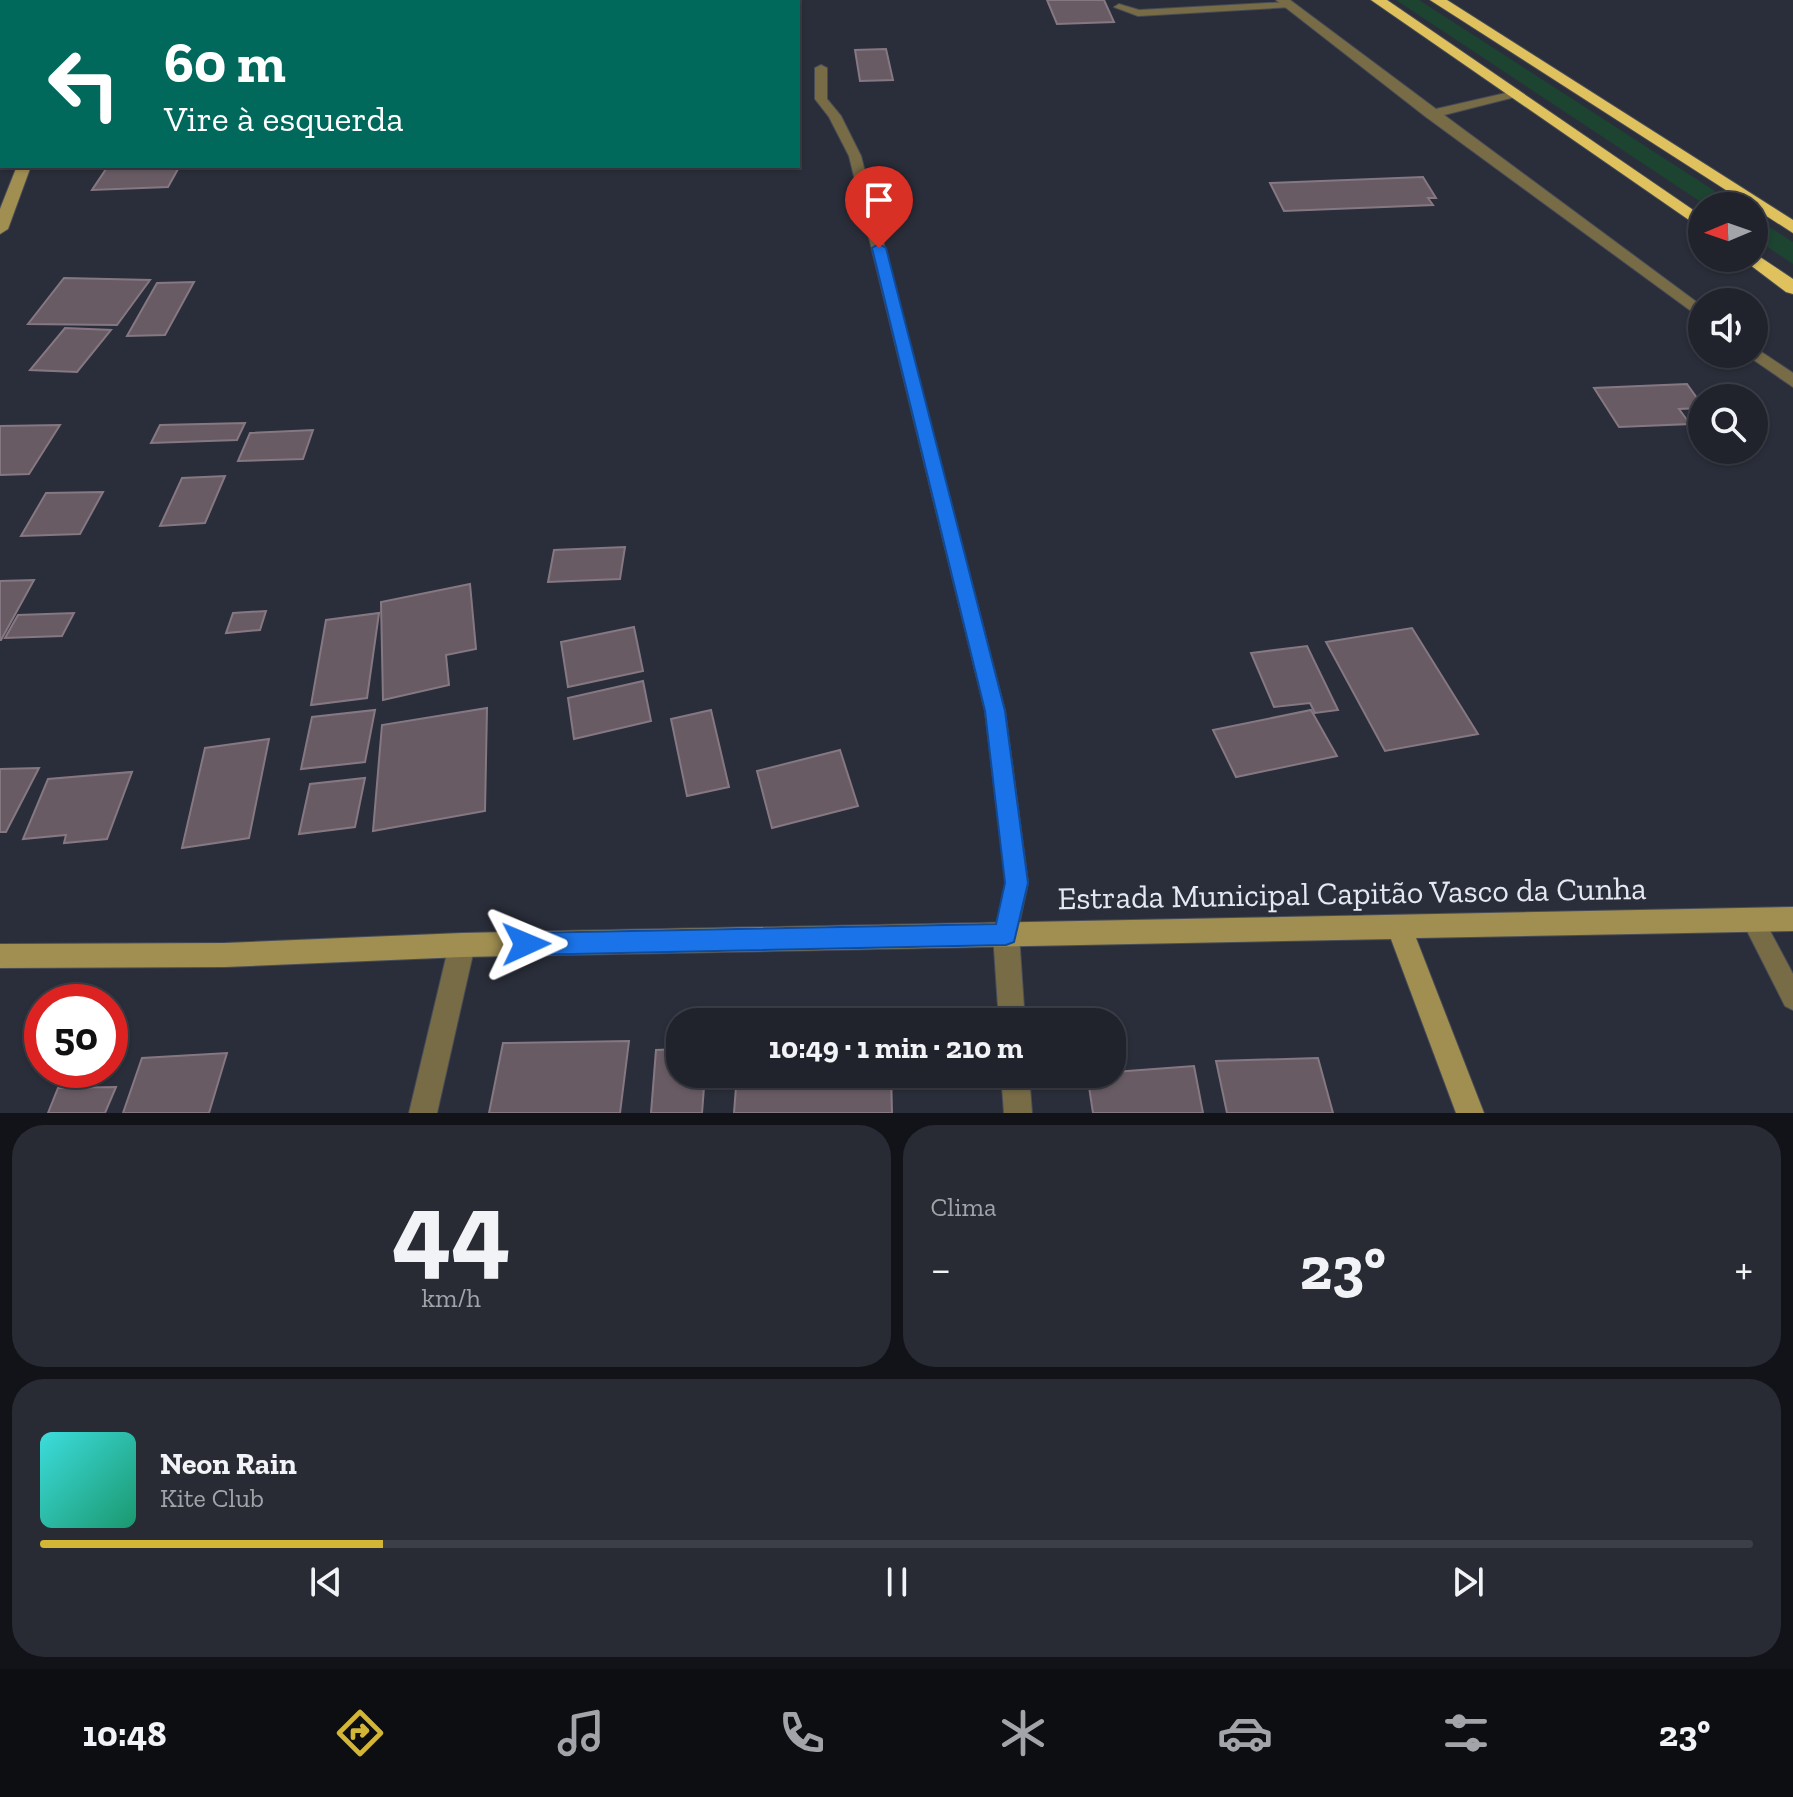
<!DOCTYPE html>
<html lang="pt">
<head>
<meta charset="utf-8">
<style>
  body { margin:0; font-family:"Zilla Slab",serif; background:#282a34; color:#f1f3f6; height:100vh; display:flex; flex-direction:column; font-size:30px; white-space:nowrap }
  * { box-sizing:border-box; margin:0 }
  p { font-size:26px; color:#a2a4a9 }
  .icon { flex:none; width:44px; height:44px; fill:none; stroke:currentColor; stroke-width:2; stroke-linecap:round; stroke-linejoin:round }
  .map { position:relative; height:1113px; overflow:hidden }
  .drawer { display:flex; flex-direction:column; gap:12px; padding:12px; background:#121318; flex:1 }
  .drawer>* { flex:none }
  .top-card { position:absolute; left:0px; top:0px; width:800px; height:168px; box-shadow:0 2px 6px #0004,0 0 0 2px #3d3f48; background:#00695c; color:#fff; overflow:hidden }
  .needle { width:52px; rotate:268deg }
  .buttons { position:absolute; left:1688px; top:192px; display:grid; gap:16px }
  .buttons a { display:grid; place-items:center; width:80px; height:80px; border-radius:50%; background:#20222c; box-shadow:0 2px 6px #0004,0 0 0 2px #3d3f48; font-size:40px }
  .speed { position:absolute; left:24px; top:984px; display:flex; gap:16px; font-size:40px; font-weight:700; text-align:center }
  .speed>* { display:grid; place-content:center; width:104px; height:104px; border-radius:50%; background:#20222c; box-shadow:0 2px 6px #0004,0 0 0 2px #3d3f48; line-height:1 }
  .speed .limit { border:12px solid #d22; background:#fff; color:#111 }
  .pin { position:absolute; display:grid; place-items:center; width:68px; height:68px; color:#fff; margin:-82px -34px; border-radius:50% 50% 50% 0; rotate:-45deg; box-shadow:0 0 8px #0007 }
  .pin .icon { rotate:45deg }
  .me { position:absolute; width:88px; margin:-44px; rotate:89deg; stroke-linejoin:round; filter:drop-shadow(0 0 6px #0008) }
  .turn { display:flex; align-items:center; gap:28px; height:168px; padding:0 32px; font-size:36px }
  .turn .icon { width:104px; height:104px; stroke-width:2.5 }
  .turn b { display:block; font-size:56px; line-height:68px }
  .big { font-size:60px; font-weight:700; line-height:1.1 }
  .drawer .widget { flex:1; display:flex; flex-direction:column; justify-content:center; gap:12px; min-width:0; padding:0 28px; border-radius:32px; background:#282a34 }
  .drawer .dial { align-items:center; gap:0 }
  .dial b { font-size:104px; line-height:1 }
  .song { display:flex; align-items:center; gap:24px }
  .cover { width:96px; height:96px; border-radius:12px; background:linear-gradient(135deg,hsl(180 70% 55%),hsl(160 70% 35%)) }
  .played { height:8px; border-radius:4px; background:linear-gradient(90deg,#d3b635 20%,#3d3f48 20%) }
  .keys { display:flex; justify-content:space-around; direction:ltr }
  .heat { display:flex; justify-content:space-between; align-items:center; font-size:44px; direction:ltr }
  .drawer .tiles { flex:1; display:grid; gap:12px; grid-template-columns:1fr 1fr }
  .widget:last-child { grid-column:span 2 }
  .trip { position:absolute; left:666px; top:1008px; width:460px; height:80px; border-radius:32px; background:#20222c; box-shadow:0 2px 6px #0004,0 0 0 2px #3d3f48; font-weight:700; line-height:80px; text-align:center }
  .dock { display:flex; height:128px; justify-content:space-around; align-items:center; background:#0d0e12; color:#a2a4a9 }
  .dock .icon { width:56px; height:56px }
  .dock .on { color:#d3b635 }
  .dock b { font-size:36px; color:#f1f3f6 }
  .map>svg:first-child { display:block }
  .green { fill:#1c4431 }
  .building { fill:#685b64; stroke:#867882; stroke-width:2 }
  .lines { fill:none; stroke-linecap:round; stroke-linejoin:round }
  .lane-casing { stroke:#484c57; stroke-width:2 }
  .street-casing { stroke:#484c57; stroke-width:2 }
  .secondary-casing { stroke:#484c57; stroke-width:2 }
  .highway-casing { stroke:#484c57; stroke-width:2 }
  .lane { fill:#786c47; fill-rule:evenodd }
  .street { fill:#786c47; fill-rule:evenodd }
  .secondary { fill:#a18f51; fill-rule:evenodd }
  .highway { fill:#dfc25d; fill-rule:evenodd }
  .route { fill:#1a73e8; stroke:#114b97; stroke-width:2 }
  .labels { text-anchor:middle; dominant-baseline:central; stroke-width:8; stroke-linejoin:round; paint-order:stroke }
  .near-street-label { font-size:32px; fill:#e6e8f1; stroke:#2a2e3a }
</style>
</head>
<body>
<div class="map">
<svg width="1793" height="1113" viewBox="0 0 1793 1113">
  <rect width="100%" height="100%" fill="#2a2e3a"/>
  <path class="green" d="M 1396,0 L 1419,0 L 1738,206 L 1707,206 Z
    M 1754,217 L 1793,242 L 1793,264 L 1754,238 Z"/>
  <path class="building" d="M 145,0 L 269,0 L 144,2 Z
    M 1047,0 L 1104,0 L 1114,22 L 1057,24 Z
    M 886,49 L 893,80 L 860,81 L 855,50 Z
    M 108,166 L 188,166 L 178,169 L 168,187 L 92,190 Z
    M 1423,177 L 1436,198 L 1428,198 L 1433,205 L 1284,211 L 1270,183 Z
    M 64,278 L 150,280 L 117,325 L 28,324 Z
    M 194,282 L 165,335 L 127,336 L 157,283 Z
    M 65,328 L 111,330 L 77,372 L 30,370 Z
    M 1687,384 L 1702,405 L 1702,408 L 1679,409 L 1690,424 L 1619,427 L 1594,388 Z
    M 245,423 L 237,440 L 151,443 L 160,425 Z
    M 60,425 L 29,474 L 0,475 L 0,426 Z
    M 313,430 L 303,459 L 238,461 L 250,433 Z
    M 225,476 L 205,523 L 160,526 L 182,478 Z
    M 103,492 L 80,534 L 21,536 L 46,493 Z
    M 625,547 L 620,579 L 548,582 L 554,550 Z
    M 34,580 L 1,640 L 0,640 L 0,581 Z
    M 470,584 L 476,649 L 446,655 L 449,685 L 383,700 L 381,602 Z
    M 266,611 L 260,630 L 226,633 L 233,613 Z
    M 74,613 L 62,636 L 5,638 L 18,615 Z
    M 379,613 L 367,698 L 311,705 L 326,620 Z
    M 634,627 L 643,671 L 568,687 L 561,642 Z
    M 1412,628 L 1478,734 L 1385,751 L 1326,642 Z
    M 1307,646 L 1338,710 L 1315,713 L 1310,703 L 1274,707 L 1251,653 Z
    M 643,681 L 651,721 L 574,739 L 568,698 Z
    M 487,708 L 485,811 L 373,831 L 382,725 Z
    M 375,710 L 365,762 L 301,769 L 312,717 Z
    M 711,710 L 729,787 L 687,796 L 671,719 Z
    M 1311,710 L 1337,756 L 1236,777 L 1213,730 Z
    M 269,739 L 249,838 L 182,848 L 205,748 Z
    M 840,750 L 858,806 L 772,828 L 757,771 Z
    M 39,768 L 6,832 L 0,832 L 0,769 Z
    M 132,772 L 107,839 L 64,843 L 66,835 L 23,839 L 48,779 Z
    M 365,778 L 355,827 L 299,834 L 310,784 Z
    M 629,1041 L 620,1113 L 489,1113 L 503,1043 Z
    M 680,1049 L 680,1074 L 705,1074 L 702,1113 L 651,1113 L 656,1050 Z
    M 227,1053 L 209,1113 L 123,1113 L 142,1058 Z
    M 1318,1058 L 1333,1113 L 1227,1113 L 1216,1061 Z
    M 1194,1066 L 1203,1113 L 1093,1113 L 1087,1074 Z
    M 737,1074 L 891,1074 L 892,1113 L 734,1113 Z
    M 116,1087 L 105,1113 L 48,1113 L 58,1088 Z"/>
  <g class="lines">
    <g class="lane-casing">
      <path id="lane" d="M 1288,2 L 1293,5 L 1292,7 L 1138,16 L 1114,7 L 1119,4 L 1139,10 Z
        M 821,65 L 827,68 L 827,99 L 841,116 L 861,156 L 1005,711 L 1028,883 L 1017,934 L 1014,942 L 1006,945 L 998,942 L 995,934 L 1006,883 L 985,711 L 849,156 L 829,117 L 815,99 L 815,68 Z
        M 1752,908 L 1760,912 L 1793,974 L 1793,1010 L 1785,1006 L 1741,919 L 1744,912 Z"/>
    </g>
    <g class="street-casing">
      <path id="street" d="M 1276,0 L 1290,0 L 1436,109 L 1519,90 L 1519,96 L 1444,115 L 1702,306 L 1702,319 L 1426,117 Z
        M 1754,347 L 1793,373 L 1793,387 L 1748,356 L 1754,354 Z
        M 1006,922 L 1015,926 L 1019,934 L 1025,1022 L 999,1022 L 993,934 L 997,926 Z
        M 462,933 L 471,936 L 475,945 L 437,1113 L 409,1113 L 449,945 L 453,936 Z
        M 1001,1074 L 1029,1074 L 1032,1113 L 1004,1113 Z"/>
    </g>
    <g class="secondary-casing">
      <path id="secondary" d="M 80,0 L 92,0 L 79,2 Z
        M 17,166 L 31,166 L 8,229 L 0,234 L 0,209 Z
        M 1793,907 L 1793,931 L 1416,938 L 1484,1113 L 1456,1113 L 1391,939 L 462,957 L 225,967 L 0,968 L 0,944 L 225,943 L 462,933 Z"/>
    </g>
    <g class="highway-casing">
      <path id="highway" d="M 1371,0 L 1387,0 L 1702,216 L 1702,229 Z
        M 1430,0 L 1447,0 L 1793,220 L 1793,233 Z
        M 1754,253 L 1793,279 L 1793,294 L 1786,292 L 1741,258 L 1754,258 Z"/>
    </g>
    <use href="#lane" class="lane"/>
    <use href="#street" class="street"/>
    <use href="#secondary" class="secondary"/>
    <use href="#highway" class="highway"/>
  </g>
  <path class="route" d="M 879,244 L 886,248 L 1005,711 L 1028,883 L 1014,942 L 1006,945 L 526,955 L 518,952 L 514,944 L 518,936 L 526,933 L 996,924 L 1005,883 L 985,711 L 872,248 Z"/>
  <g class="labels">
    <g class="near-street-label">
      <text transform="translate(1352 893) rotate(-1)">Estrada Municipal Capitão Vasco da Cunha</text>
    </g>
  </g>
</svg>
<div class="buttons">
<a><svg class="needle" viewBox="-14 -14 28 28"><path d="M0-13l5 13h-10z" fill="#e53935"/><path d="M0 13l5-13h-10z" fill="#a2a4a9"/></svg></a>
<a><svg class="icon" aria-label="sound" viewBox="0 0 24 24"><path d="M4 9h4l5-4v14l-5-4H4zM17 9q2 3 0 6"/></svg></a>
<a><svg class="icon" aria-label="search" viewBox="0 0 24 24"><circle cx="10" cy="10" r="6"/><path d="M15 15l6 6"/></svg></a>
</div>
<div class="speed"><div class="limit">50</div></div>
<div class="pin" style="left:879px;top:248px;background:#d93025"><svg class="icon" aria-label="arrive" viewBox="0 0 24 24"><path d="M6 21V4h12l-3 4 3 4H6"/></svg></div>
<svg class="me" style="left:526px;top:944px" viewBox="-20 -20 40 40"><path d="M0-17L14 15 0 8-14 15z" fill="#1a73e8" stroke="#fff" stroke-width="4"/></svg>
<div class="trip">10:49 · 1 min · 210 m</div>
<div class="top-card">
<div class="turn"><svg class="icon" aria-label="left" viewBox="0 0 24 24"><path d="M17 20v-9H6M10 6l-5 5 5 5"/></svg><div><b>60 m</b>Vire à esquerda</div></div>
</div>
</div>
<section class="drawer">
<div class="tiles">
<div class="widget dial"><b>44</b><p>km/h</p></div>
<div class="widget"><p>Clima</p>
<div class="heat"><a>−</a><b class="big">23°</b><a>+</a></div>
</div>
<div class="widget">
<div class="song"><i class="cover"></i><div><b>Neon Rain</b><p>Kite Club</p></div></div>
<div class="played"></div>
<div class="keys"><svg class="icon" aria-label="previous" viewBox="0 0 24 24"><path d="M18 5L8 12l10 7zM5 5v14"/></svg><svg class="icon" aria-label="pause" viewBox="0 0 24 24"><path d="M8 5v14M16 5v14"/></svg><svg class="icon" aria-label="next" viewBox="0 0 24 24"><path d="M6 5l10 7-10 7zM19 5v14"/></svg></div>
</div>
</div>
</section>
<nav class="dock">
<b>10:48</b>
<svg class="icon on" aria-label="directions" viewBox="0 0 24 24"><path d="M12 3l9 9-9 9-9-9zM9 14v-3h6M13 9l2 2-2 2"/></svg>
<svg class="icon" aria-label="music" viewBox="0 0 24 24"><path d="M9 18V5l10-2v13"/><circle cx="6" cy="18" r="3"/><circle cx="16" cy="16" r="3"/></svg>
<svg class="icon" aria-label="phone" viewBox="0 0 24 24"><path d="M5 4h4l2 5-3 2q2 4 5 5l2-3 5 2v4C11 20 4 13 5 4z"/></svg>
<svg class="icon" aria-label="climate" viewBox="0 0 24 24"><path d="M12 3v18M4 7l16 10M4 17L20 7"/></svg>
<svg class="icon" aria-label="car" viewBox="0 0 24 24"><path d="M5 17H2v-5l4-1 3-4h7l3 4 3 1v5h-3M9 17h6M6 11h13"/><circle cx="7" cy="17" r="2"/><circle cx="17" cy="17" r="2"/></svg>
<svg class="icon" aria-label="filters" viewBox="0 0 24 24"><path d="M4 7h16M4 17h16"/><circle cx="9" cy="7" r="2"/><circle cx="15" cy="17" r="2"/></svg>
<b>23°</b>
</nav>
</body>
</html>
